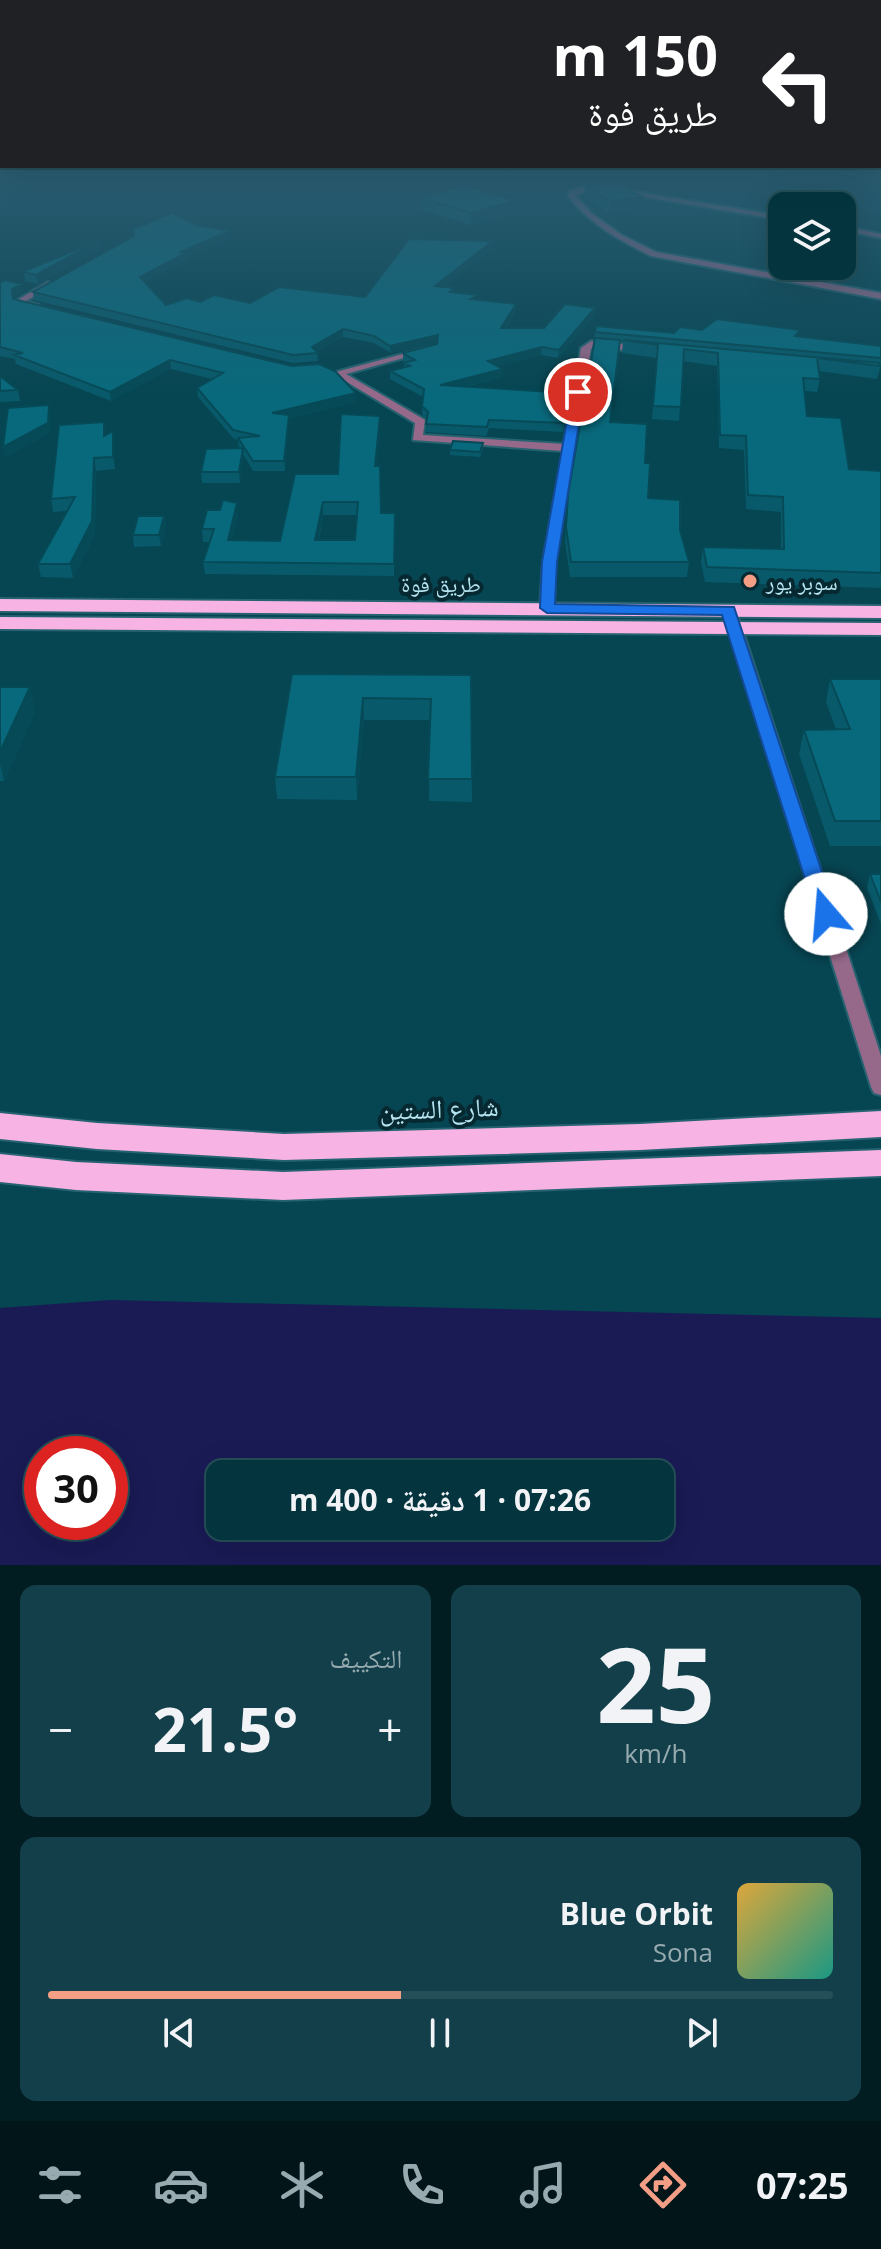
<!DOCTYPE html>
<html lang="ar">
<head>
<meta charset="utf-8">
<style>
  body { margin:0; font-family:"Open Sans","Noto Naskh Arabic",sans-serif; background:#123f49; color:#f1f3f6; direction:rtl; height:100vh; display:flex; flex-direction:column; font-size:30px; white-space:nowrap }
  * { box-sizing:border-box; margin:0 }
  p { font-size:26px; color:#97aab0 }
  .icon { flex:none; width:44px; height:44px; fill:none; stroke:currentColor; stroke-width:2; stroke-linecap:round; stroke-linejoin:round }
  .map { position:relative; height:1565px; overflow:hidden; direction:ltr }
  .sheet { display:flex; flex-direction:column; gap:20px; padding:20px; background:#021d22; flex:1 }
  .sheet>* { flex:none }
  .hud { position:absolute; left:0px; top:0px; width:882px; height:168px; box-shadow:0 8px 32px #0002,0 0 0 2px #254f58; direction:rtl; background:#202124; color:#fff; overflow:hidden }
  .buttons { position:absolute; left:768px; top:192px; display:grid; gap:16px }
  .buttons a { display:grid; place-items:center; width:88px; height:88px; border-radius:16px; background:#04343e; box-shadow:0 8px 32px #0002,0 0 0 2px #254f58; font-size:40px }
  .speed { position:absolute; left:24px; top:1436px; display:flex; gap:16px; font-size:40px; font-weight:700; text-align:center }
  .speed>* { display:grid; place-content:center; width:104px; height:104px; border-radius:50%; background:#04343e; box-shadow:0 8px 32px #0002,0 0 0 2px #254f58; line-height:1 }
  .speed .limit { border:12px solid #d22; background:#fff; color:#111 }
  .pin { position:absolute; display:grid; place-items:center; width:68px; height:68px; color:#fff; margin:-34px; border:4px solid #fff; border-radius:50%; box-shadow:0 2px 8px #0007 }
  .me { position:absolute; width:88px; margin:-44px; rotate:342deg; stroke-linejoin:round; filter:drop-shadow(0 0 6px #0008) }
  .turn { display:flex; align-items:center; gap:28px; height:168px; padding:0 32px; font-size:36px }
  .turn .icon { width:104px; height:104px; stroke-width:2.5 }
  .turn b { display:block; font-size:56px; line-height:68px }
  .big { font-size:60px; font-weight:700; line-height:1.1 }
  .sheet .tile { flex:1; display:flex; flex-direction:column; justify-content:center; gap:12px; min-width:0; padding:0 28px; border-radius:16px; background:#123f49 }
  .sheet .dial { align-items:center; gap:0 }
  .dial b { font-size:104px; line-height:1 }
  .song { display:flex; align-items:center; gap:24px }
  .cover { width:96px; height:96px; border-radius:12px; background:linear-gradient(135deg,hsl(40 70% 55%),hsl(170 70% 35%)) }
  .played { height:8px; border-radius:4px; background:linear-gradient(90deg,#f49e86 45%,#254f58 45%) }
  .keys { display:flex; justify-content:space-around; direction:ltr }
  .heat { display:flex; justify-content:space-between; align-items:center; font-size:44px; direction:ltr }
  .sheet .tiles { flex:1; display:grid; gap:20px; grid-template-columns:1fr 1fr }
  .tile:last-child { grid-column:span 2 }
  .trip { position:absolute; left:206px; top:1460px; width:468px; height:80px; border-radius:16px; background:#04343e; box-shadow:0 8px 32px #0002,0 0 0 2px #254f58; font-weight:700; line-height:80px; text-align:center; direction:rtl }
  .menu { display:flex; height:128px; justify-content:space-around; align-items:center; background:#021519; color:#97aab0 }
  .menu .icon { width:56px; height:56px }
  .menu .on { color:#f49e86 }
  .menu b { font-size:36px; color:#f1f3f6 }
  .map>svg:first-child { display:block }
  .water { fill:#1a1a55; fill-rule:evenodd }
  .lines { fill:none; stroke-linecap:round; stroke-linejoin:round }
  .street-casing { stroke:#26626f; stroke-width:4 }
  .highway-casing { stroke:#26626f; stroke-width:4 }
  .street { fill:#96698a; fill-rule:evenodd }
  .highway { fill:#f6b3e4; fill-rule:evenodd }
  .wall { fill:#085a6b; fill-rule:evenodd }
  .shaded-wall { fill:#064a57 }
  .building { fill:#09697c; stroke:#064a57; stroke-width:2; fill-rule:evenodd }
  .route { fill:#1a73e8; stroke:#114b97; stroke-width:2 }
  .poi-dot { fill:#f49e86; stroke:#062931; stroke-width:3 }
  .labels { text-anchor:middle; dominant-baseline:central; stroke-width:8; stroke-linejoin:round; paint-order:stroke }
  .poi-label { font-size:22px; fill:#b6e4f1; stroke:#062931; text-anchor:start }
  .street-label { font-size:22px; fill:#b6e4f1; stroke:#062931 }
  .near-street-label { font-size:26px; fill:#b6e4f1; stroke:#062931 }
</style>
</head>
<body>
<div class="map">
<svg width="881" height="1565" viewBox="0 0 881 1565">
  <rect width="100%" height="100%" fill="#064552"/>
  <path class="water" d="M 110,1300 L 881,1318 L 881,1565 L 0,1565 L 0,1308 ZM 42,1454 L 110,1454 L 110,1522 L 42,1522 ZM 220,1474 L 660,1474 L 660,1526 L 220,1526 Z"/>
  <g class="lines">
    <g class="street-casing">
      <path id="street" d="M 587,186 L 608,187 L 782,216 L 782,220 L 608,191 L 587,190 L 576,196 L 590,212 L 622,235 L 656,252 L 881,293 L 881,299 L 651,256 C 619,240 591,225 568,196 L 570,190 Z
        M 842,226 L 881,234 L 881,238 L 842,230 Z
        M 48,282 L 55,284 L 26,301 L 39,305 L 39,309 L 14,302 Z
        M 591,341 L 644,346 L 649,349 L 644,352 L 593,347 L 591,349 L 555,562 L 554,608 L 547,612 L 540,608 L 543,562 L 563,451 L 413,440 L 415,423 L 332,373 L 425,348 L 425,352 L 346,374 L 425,420 L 423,435 L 564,444 L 581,348 Z
        M 729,606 L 736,610 L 881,1056 L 881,1095 L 874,1093 L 871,1087 L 722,610 Z"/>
    </g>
    <g class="highway-casing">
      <path id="highway" d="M 0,599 L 881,606 L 881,618 L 0,611 Z
        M 0,617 L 881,623 L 881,635 L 0,629 Z
        M 881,1111 L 881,1137 L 640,1150 L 284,1160 L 97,1149 L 0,1139 L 0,1113 L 97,1123 L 284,1134 L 640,1124 Z
        M 881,1150 L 881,1176 L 283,1200 L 76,1190 L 0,1182 L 0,1154 L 76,1162 L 283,1172 Z"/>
    </g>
    <use href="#street" class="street"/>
    <use href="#highway" class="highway"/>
  </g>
  <path class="wall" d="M 585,185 L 643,197 L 642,209 L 609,213 L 584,197 Z
    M 421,197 L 516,213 L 470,225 L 421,209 Z
    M 197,225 L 229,238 L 187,257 L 187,260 L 145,282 L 166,305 L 200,302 L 250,303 L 365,297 L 493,248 L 443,287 L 454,288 L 454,293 L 516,311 L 506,328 L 544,328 L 595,308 L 595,316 L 558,358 L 541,355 L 498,366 L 503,377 L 466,387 L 569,393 L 563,432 L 489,428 L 486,436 L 426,432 L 427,419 L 422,415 L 423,397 L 390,379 L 390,371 L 404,367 L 404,363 L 406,363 L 403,361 L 403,353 L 437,344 L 437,343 L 391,353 L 374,343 L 343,337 L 317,352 L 318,361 L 293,363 L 34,300 L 33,292 Z
    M 100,240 L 101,248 L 38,284 L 25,281 L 24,272 Z
    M 0,283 L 22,284 L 23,292 L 14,297 L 14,299 L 356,393 L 356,402 L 289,419 L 285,471 L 253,471 L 243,454 L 240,483 L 202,483 L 201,472 L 239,448 L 238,440 L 234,439 L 198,397 L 197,388 L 212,379 L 171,369 L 111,401 L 16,364 L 15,359 L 0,356 Z
    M 596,326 L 674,333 L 702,330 L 799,337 L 881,346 L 881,364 L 877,379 L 819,371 L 820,379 L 817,392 L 805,391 L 807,416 L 849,469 L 881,471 L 881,588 L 705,582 L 701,562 L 703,547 L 781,549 L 781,512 L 746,509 L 744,450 L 719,448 L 717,366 L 683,361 L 679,421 L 652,419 L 657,358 L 622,353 L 623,341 L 620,341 L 610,422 L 645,463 L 648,498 L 680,530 L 689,562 L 687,577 L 570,577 L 565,541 L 568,494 Z
    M 0,376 L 18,390 L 20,401 L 0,402 Z
    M 380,427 L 376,466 L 381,513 L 395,513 L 394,576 L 205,574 L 203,562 L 210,542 L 203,542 L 202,529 L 238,515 L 232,540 L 280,541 ZM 323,515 L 357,515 L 355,540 L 319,540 Z
    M 113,431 L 115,443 L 115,469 L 96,471 L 95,535 L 73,578 L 41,577 L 38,564 L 67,511 L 53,512 L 51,499 L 106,435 Z
    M 483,448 L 480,457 L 450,455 L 450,450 Z
    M 164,516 L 166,527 L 161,546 L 134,547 L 133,535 Z
    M 292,674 L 471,675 L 472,802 L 429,801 L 430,720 L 364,720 L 357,800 L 277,799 L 275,777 Z
    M 830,679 L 881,679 L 881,846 L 830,846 L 799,754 L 804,730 L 836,729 L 826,702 Z
    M 0,687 L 36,711 L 4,781 L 0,781 Z
    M 870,874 L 881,874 L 881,924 L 867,888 Z"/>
  <path class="shaded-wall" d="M 643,197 L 642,209 L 609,213 L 610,201 Z
    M 516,201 L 516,213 L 470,225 L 470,213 Z
    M 229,231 L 229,238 L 187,257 L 187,260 L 141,284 L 140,277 L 181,252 Z
    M 100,240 L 101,248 L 38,284 L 36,275 Z
    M 493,241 L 493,248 L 435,293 L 435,286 Z
    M 22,284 L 23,292 L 14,297 L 14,307 L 12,289 Z
    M 516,304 L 516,311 L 501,335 L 501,328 Z
    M 595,308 L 595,316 L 558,358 L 559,350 Z
    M 343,329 L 343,337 L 316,353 L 312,347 Z
    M 438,335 L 438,343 L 391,353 L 390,346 Z
    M 542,347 L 541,355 L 488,369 L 488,361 Z
    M 170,360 L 171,369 L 111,401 L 110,392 Z
    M 503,369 L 503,377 L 440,393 L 440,385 Z
    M 356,393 L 356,402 L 289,419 L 285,471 L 284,461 L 272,413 Z
    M 49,405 L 51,416 L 50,434 L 5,458 L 3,447 Z
    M 380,416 L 380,427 L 375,478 L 375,466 Z
    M 113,431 L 115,443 L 115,469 L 113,457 Z
    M 243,448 L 244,459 L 240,483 L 239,472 Z
    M 94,458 L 96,471 L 95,535 L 73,578 L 70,564 Z
    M 323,502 L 323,515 L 316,553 L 315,540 Z
    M 237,503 L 238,515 L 230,552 L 228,540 Z
    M 164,516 L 166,527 L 161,546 L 159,535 Z
    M 30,687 L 36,711 L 4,781 L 0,764 L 0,752 Z
    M 363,698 L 364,720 L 357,800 L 356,777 Z"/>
  <path class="building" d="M 620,184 L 643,197 L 610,201 L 585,185 Z
    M 466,186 L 516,201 L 470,213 L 421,197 Z
    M 172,213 L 197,225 L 229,231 L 181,252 L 186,253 L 140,277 L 166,305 L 187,298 L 200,302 L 214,295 L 250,303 L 279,287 L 365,297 L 409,239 L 493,241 L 435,286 L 454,288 L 450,292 L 478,295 L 471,299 L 516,304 L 501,328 L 544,328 L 565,304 L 595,308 L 559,350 L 542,347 L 488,361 L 503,369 L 440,385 L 569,393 L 564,423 L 489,420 L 487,427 L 426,424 L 428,412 L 422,406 L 424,389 L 390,371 L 410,366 L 404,363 L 415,360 L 403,353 L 437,344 L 438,335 L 390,346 L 374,336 L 343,329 L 312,347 L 318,353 L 293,355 L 33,292 L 134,236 L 133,229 Z
    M 100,240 L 36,275 L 24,272 L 27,270 Z
    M 5,280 L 22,284 L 12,289 L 13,299 L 292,366 L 319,364 L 335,371 L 356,393 L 272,413 L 289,415 L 284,461 L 253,461 L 238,438 L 260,436 L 233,430 L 197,388 L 223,373 L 170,360 L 110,392 L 14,355 L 23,353 L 0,347 L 0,283 Z
    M 717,319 L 800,330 L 795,336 L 881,346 L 881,358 L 595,332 L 596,326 L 674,333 L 680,327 L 702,330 Z
    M 595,338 L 620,340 L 610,422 L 647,424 L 645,463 L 650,463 L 648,498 L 680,500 L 680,530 L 689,562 L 571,562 L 566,527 L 568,494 Z
    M 623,340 L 880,363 L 879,366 L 817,358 L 820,379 L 803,378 L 807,416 L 841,418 L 849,469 L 881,471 L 881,573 L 707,567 L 703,547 L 784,549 L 783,497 L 748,495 L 746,436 L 720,435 L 718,353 L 684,349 L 681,407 L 653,406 L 658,345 Z
    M 0,376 L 18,390 L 0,391 Z
    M 49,405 L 48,423 L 3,447 L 8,408 Z
    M 341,414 L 380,416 L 375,466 L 380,466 L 381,513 L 395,513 L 394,564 L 203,562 L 214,529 L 202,529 L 207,510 L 220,510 L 223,500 L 237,503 L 228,540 L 280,541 L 295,474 L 338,474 ZM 323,502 L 358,502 L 355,540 L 315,540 Z
    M 104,422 L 104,436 L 113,431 L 113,457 L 94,458 L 92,521 L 70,564 L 38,564 L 75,497 L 51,499 L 59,425 Z
    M 453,441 L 483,443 L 480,452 L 450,450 Z
    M 243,448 L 239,472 L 201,472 L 206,449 Z
    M 138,516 L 164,516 L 159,535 L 133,535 Z
    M 292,674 L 471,675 L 472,779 L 428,779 L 431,699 L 363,698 L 356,777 L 275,777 Z
    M 830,679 L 881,679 L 881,821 L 835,821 L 804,730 L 850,729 Z
    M 0,687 L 30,687 L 0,752 Z
    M 870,874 L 881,874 L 881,902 Z"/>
  <linearGradient id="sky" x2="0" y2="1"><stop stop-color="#03262d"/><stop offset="0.44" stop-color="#2a5c71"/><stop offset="1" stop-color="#2a5c71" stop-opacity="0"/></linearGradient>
  <rect width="881" height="393" fill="url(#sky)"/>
  <path class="route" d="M 578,389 L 584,392 L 557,562 L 555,604 L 734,607 L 836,914 L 833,919 L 826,921 L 816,914 L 722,615 L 547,613 L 540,608 L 542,562 L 572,392 Z"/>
  <circle class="poi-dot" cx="750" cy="581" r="8"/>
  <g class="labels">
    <g class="poi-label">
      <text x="766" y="581">سوبر يور</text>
    </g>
    <g class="street-label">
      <text x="441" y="583">طريق فوة</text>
    </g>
    <g class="near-street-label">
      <text transform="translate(439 1108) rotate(-2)">شارع الستين</text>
    </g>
  </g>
</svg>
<div class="buttons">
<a><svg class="icon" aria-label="layers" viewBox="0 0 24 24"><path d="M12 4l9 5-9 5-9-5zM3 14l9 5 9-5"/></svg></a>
</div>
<div class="speed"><div class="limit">30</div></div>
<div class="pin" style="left:578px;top:392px;background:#d93025"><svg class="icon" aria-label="arrive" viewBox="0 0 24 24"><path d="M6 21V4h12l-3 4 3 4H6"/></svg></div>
<svg class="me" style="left:826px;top:914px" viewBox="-20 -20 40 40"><circle r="19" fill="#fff"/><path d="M0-13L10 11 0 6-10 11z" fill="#1a73e8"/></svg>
<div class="trip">07:26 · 1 دقيقة · 400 m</div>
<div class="hud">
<div class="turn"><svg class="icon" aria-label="left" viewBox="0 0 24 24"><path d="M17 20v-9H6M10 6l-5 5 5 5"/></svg><div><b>150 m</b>طريق فوة</div></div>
</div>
</div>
<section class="sheet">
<div class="tiles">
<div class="tile dial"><b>25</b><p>km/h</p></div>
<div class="tile"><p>التكييف</p>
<div class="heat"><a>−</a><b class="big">21.5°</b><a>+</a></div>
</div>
<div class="tile">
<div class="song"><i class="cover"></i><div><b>Blue Orbit</b><p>Sona</p></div></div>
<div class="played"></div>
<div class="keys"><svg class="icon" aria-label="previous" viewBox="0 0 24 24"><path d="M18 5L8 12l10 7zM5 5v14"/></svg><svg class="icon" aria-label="pause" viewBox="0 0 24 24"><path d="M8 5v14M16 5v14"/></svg><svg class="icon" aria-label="next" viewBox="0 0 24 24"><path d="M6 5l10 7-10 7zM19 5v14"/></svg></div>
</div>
</div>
</section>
<nav class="menu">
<b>07:25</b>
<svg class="icon on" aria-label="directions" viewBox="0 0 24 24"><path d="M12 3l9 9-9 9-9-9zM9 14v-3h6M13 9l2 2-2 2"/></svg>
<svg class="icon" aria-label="music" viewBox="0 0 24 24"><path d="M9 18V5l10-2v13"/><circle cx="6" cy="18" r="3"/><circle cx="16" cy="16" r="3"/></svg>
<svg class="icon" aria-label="phone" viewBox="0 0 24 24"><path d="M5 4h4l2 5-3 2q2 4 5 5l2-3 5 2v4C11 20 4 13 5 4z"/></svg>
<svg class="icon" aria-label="climate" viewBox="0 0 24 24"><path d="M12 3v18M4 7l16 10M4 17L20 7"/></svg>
<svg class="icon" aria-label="car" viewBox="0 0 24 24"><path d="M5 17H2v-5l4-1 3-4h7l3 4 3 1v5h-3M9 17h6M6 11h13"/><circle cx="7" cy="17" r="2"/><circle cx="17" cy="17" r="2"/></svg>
<svg class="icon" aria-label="filters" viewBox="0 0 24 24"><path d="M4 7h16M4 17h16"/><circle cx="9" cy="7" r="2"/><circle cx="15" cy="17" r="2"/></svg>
</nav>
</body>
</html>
